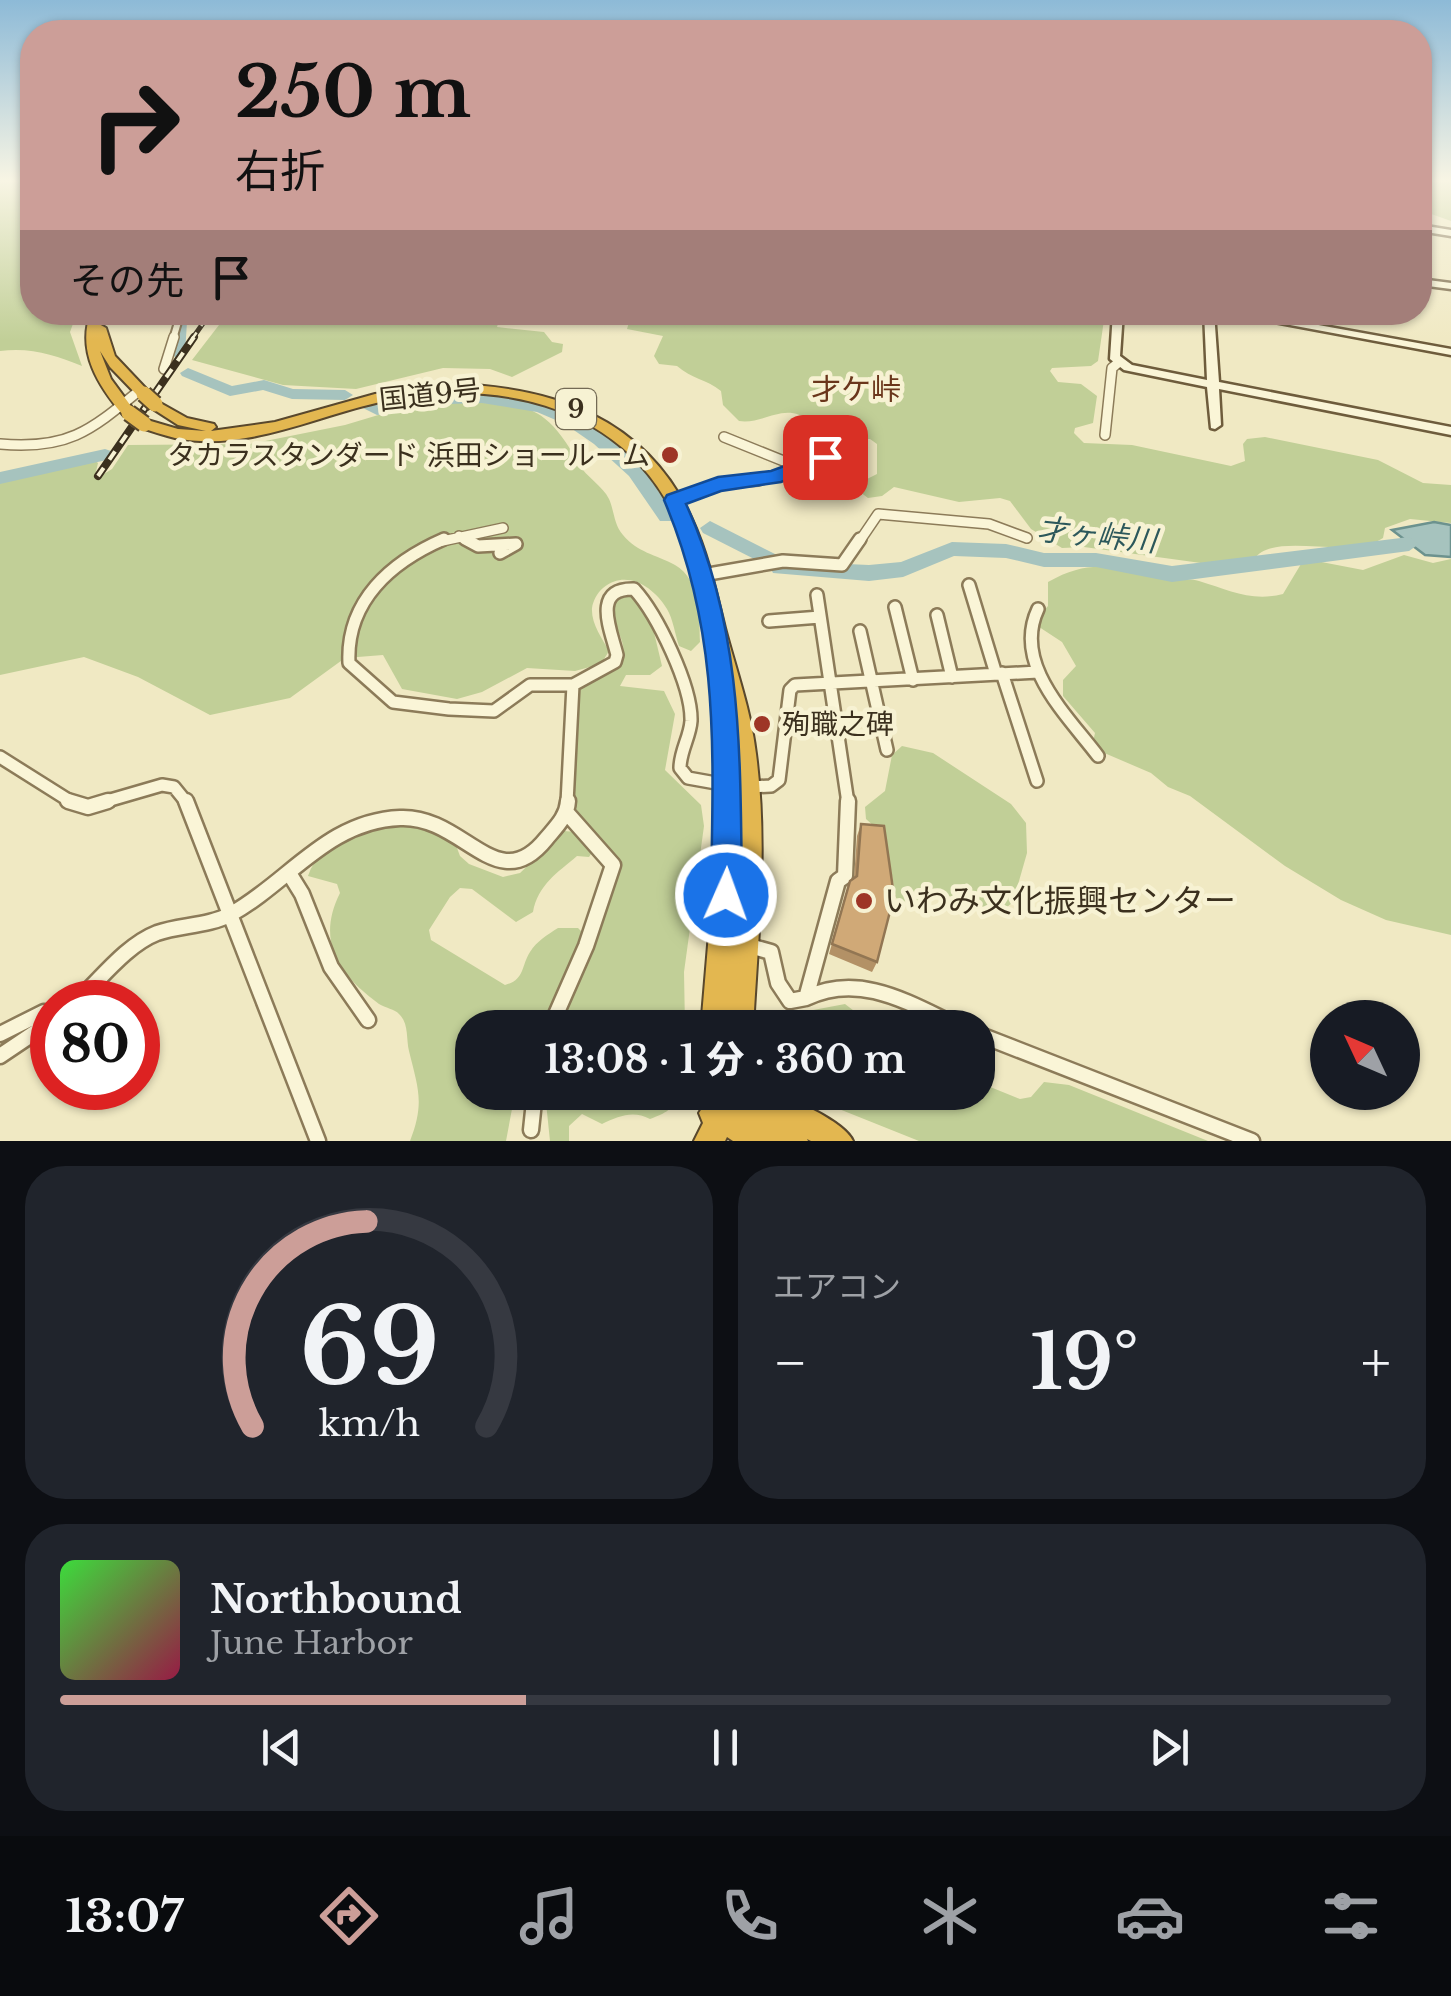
<!DOCTYPE html>
<html lang="ja">
<head>
<meta charset="utf-8">
<style>
  body { margin:0; font-family:"Libre Baskerville","Noto Sans JP",serif; background:#20242c; color:#f1f3f6; height:100vh; display:flex; flex-direction:column; font-size:38px; white-space:nowrap }
  * { box-sizing:border-box; margin:0 }
  p { font-size:32px; color:#9ea1a6 }
  .icon { flex:none; width:55px; height:55px; fill:none; stroke:currentColor; stroke-width:2; stroke-linecap:round; stroke-linejoin:round }
  .map { position:relative; height:1141px; overflow:hidden }
  .side { display:flex; flex-direction:column; gap:25px; padding:25px; background:#0d0f14; flex:1 }
  .side>* { flex:none }
  .guide { position:absolute; left:20px; top:20px; width:1412px; height:305px; border-radius:40px; box-shadow:0 2px 8px #0004; background:#cc9e98; color:#111; overflow:hidden }
  .needle { width:65px; rotate:314deg }
  .buttons { position:absolute; left:1310px; top:1000px; display:grid; gap:20px }
  .buttons a { display:grid; place-items:center; width:110px; height:110px; border-radius:50%; background:#171b24; box-shadow:0 2px 8px #0004; font-size:50px }
  .speed { position:absolute; left:30px; top:980px; display:flex; gap:20px; font-size:50px; font-weight:700; text-align:center }
  .speed>* { display:grid; place-content:center; width:130px; height:130px; border-radius:50%; background:#171b24; box-shadow:0 2px 8px #0004; line-height:1 }
  .speed .limit { border:15px solid #d22; background:#fff; color:#111 }
  .pin { position:absolute; display:grid; place-items:center; width:85px; height:85px; color:#fff; margin:-42px; border-radius:20px; box-shadow:0 5px 15px #0006 }
  .me { position:absolute; width:110px; margin:-55px; rotate:2deg; stroke-linejoin:round; filter:drop-shadow(0 0 8px #0008) }
  .turn { display:flex; align-items:center; gap:35px; height:210px; padding:0 50px; font-size:45px }
  .turn .icon { width:130px; height:130px; stroke-width:2.5 }
  .turn b { display:block; font-size:70px; line-height:85px }
  .then { display:flex; align-items:center; height:95px; padding:0 50px; background:#0003; gap:20px; font-size:38px }
  .big { font-size:75px; font-weight:800; line-height:1.1 }
  .side .tile { flex:1; display:flex; flex-direction:column; justify-content:center; gap:15px; min-width:0; padding:0 35px; border-radius:40px; background:#20242c }
  .side .dial { align-items:center; gap:0 }
  .dial svg { height:260px; overflow:visible; fill:none; stroke:#363941; stroke-width:7; stroke-linecap:round; text-anchor:middle }
  .dial text { fill:#f1f3f6; stroke:none }
  .song { display:flex; align-items:center; gap:30px }
  .cover { width:120px; height:120px; border-radius:15px; background:linear-gradient(135deg,hsl(120 70% 55%),hsl(340 70% 35%)) }
  .played { height:10px; border-radius:5px; background:linear-gradient(90deg,#cc9e98 35%,#363941 35%) }
  .keys { display:flex; justify-content:space-around; direction:ltr }
  .heat { display:flex; justify-content:space-between; align-items:center; font-size:55px; direction:ltr }
  .side .tiles { flex:1; display:grid; gap:25px; grid-template-columns:1fr 1fr }
  .tile:last-child { grid-column:span 2 }
  .trip { position:absolute; left:455px; top:1010px; width:540px; height:100px; border-radius:40px; background:#171b24; box-shadow:0 2px 8px #0004; font-weight:800; line-height:100px; text-align:center }
  .menu { display:flex; height:160px; justify-content:space-around; align-items:center; background:#090b0e; color:#9ea1a6 }
  .menu .icon { width:70px; height:70px }
  .menu .current { color:#cc9e98 }
  .menu b { font-size:45px; color:#f1f3f6 }
  .map>svg:first-child { display:block }
  .green { fill:#c1cf97 }
  .water { fill:#a6c3be; stroke:#6c928e; stroke-width:2.5 }
  .lines { fill:none; stroke-linecap:round; stroke-linejoin:round }
  .river { fill:#a6c3be; fill-rule:evenodd }
  .street-far3-casing { stroke:#8c7b59; stroke-width:10 }
  .street-far2-casing { stroke:#8c7b59; stroke-width:12 }
  .street-far1-casing { stroke:#8c7b59; stroke-width:16 }
  .street-casing { stroke:#8c7b59; stroke-width:19 }
  .secondary-casing { stroke:#6e5c3c; stroke-width:5 }
  .highway-casing { stroke:#59482d; stroke-width:4 }
  .street-far3 { stroke:#faf5d7; stroke-width:6 }
  .street-far2 { stroke:#faf5d7; stroke-width:9 }
  .street-far1 { stroke:#faf5d7; stroke-width:11 }
  .street { stroke:#faf5d7; stroke-width:14 }
  .secondary { fill:#faf5d7; fill-rule:evenodd }
  .highway { fill:#e3b750; fill-rule:evenodd }
  .rail-far1-casing { stroke:#3b301e; stroke-width:5 }
  .rail-casing { stroke:#3b301e; stroke-width:8 }
  .rail-far1 { stroke:#f7f2d3; stroke-width:2.5; stroke-dasharray:8; stroke-linecap:butt }
  .rail { stroke:#f7f2d3; stroke-width:4; stroke-dasharray:10; stroke-linecap:butt }
  .highway-bridge-casing { stroke:#59482d; stroke-width:19; stroke-linecap:butt }
  .highway-bridge { stroke:#e3b750; stroke-width:15 }
  .wall { fill:#b39166 }
  .shaded-wall { fill:#927653 }
  .building { fill:#d0a977; stroke:#927653; stroke-width:2.5 }
  .route { fill:#1a73e8; stroke:#114b97; stroke-width:2.5 }
  .poi-dot { fill:#9e3526; stroke:#f7f2d3; stroke-width:4 }
  .labels { text-anchor:middle; dominant-baseline:central; stroke-width:9; stroke-linejoin:round; paint-order:stroke }
  .shield { fill:#f7f2d3; stroke:#736a54; stroke-width:2.5 }
  .shield-label { font-size:25px; font-weight:bold; fill:#3b301e }
  .street-label { font-size:28px; fill:#3b301e; stroke:#f7f2d3 }
  .poi-label { font-size:28px; fill:#3b301e; stroke:#f7f2d3; text-anchor:end }
  .neighbourhood-label { font-size:30px; fill:#6a361b; stroke:#f7f2d3 }
  .water-label { font-size:30px; font-style:italic; fill:#2c585b; stroke:#f7f2d3 }
  .near-poi-label { font-size:32px; fill:#3b301e; stroke:#f7f2d3; text-anchor:start }
</style>
</head>
<body>
<div class="map">
<svg width="1451" height="1141" viewBox="0 0 1451 1141">
  <rect width="100%" height="100%" fill="#f0e9c3"/>
  <path class="green" d="M 0,181 L 32,181 L 32,312 L 72,314 L 74,321 L 70,332 L 82,366 C 55,355 31,347 0,351 Z
    M 1420,181 L 1451,181 L 1451,221 L 1420,210 Z
    M 229,312 L 501,313 L 497,327 L 544,332 L 552,342 L 563,344 L 562,352 L 512,377 L 490,369 L 443,368 L 356,389 L 283,385 L 192,360 Z
    M 632,312 L 1105,313 L 1098,361 L 1091,366 L 1052,368 L 1050,371 L 1058,382 L 1081,384 L 1097,396 L 1093,423 L 1075,428 L 1074,433 L 1084,443 L 1132,445 L 1231,466 L 1245,461 L 1243,444 L 1247,439 L 1265,437 L 1378,460 L 1423,483 L 1451,485 L 1451,523 L 1410,519 L 1385,528 L 1383,538 C 1349,561 1275,530 1254,559 L 1201,563 L 1084,547 L 1062,548 L 1031,529 L 1010,501 L 1000,498 L 959,502 L 894,487 L 882,496 L 868,498 L 856,489 L 857,484 L 877,474 L 877,444 L 870,439 C 847,437 828,463 809,443 L 810,422 C 786,400 764,425 739,421 L 723,405 L 721,391 C 706,379 692,379 677,366 L 659,364 L 654,356 L 663,336 L 627,329 Z
    M 451,402 C 522,405 542,397 579,464 C 586,477 603,486 609,499 C 614,510 614,525 623,535 C 638,553 655,554 675,565 C 701,580 699,616 700,642 L 691,651 L 679,646 C 675,634 673,619 667,609 C 653,586 626,569 603,588 C 597,593 593,601 592,608 C 591,624 602,638 609,651 L 601,664 L 575,671 L 527,668 L 482,692 L 457,699 L 402,689 L 383,655 L 345,658 L 290,698 L 210,715 L 138,677 L 84,657 L 0,675 L 0,481 L 93,459 L 98,463 L 95,476 L 99,477 L 112,469 L 128,445 L 250,444 L 345,425 L 395,410 Z
    M 1404,555 L 1433,563 L 1451,559 L 1451,935 L 1386,920 L 1341,900 L 1285,866 L 1190,796 L 1168,787 L 1151,773 L 1102,752 L 1093,742 L 1095,733 L 1063,696 L 1063,680 L 1076,666 L 1062,642 L 1033,623 L 1048,606 L 1048,582 C 1095,555 1119,570 1168,579 C 1178,581 1189,578 1199,581 C 1229,590 1251,602 1283,594 L 1301,564 L 1311,560 L 1363,570 Z
    M 636,593 L 652,624 L 662,666 L 650,675 L 626,675 L 620,686 L 664,691 L 675,714 L 665,770 L 701,805 L 704,826 L 684,972 L 685,1026 L 558,1028 L 599,930 L 618,868 L 578,820 L 572,791 L 575,702 L 580,689 L 621,661 C 631,639 607,628 614,596 Z
    M 902,746 L 933,753 L 1011,804 L 1026,823 L 1027,853 L 1013,902 L 999,914 C 969,901 946,886 914,905 L 896,898 L 885,836 L 866,819 L 865,807 L 885,791 L 892,755 Z
    M 406,824 L 432,826 L 454,840 L 460,856 L 469,864 L 503,877 L 520,873 L 564,831 L 576,832 L 593,851 L 589,857 L 577,856 C 557,873 538,885 533,912 L 516,922 L 472,889 L 460,888 L 450,897 L 429,930 L 431,940 L 505,985 C 525,980 521,966 530,952 C 537,941 547,935 558,928 L 578,928 L 585,935 L 543,1027 L 472,1028 L 472,1092 L 515,1093 L 506,1141 L 410,1141 C 425,1103 418,1088 409,1051 C 406,1039 409,1023 399,1014 C 395,1009 385,1008 379,1004 C 338,974 316,941 340,893 L 337,884 L 308,876 C 321,837 370,827 406,824 Z
    M 845,1004 L 875,1027 L 787,1027 L 808,1011 Z
    M 978,1082 L 1020,1099 L 1031,1097 L 1044,1082 L 1069,1085 L 1208,1141 L 919,1141 L 799,1093 L 978,1092 Z
    M 545,1093 L 545,1092 L 675,1093 C 674,1110 666,1113 650,1119 C 633,1110 619,1116 602,1124 L 582,1114 L 569,1126 L 569,1141 L 550,1141 Z"/>
  <path class="water" d="M 1434,522 L 1451,525 L 1451,557 L 1425,555 L 1392,530 Z"/>
  <g class="lines">
    <path class="river" d="M 179,312 L 194,312 L 187,322 L 185,353 L 177,358 L 169,353 L 173,322 Z
      M 188,368 L 232,386 L 264,380 L 293,389 L 345,390 L 353,395 L 345,400 L 292,399 L 263,390 L 230,396 L 182,376 L 180,373 Z
      M 482,393 C 543,398 600,420 641,467 C 653,481 661,498 674,511 L 676,516 L 674,521 L 660,521 L 629,476 L 594,444 L 565,424 L 537,412 L 482,403 L 449,404 L 377,415 L 361,407 L 369,402 L 378,405 Z
      M 105,449 L 111,451 L 114,455 L 111,459 L 0,484 L 0,472 Z
      M 710,521 L 777,555 L 780,561 L 869,565 L 901,562 L 952,542 L 1006,544 L 1044,553 L 1096,553 L 1172,566 L 1409,537 L 1419,544 L 1409,551 L 1172,582 L 1096,567 L 1044,567 L 1006,558 L 954,556 L 903,577 L 869,581 L 773,573 L 770,567 L 703,533 L 700,528 Z"/>
    <g class="street-far3-casing">
      <path id="street-far3" d="M 173,339 L 181,312"/>
    </g>
    <g class="street-far2-casing">
      <path id="street-far2" d="M 164,369 L 174,337
        M 1105,435 L 1112,368 L 1118,363
        M 724,437 L 801,468
        M 0,444 C 68,450 90,431 140,390
        M 674,501 L 718,484 L 758,481 L 794,471 L 848,447
        M 459,536 L 470,542
        M 438,542 L 503,528
        M 859,542 L 878,514 L 989,524 L 1027,538"/>
    </g>
    <g class="street-far1-casing">
      <path id="street-far1" d="M 444,539 C 391,562 346,601 349,663 L 393,702 L 449,709 L 494,711 L 530,685 L 573,685
        M 465,539 L 478,546 L 516,544 L 500,553
        M 703,575 L 783,561 L 842,565 L 860,539
        M 969,585 L 996,674
        M 817,595 L 848,803
        M 895,607 L 913,680
        M 1038,609 C 1012,664 1067,715 1098,756
        M 937,615 L 952,677
        M 769,621 L 820,617
        M 860,631 L 887,750
        M 1002,673 L 1037,781
        M 0,757 L 73,803
        M 749,787 L 771,786 L 779,780 L 790,690 L 795,685 L 1038,672
        M 100,803 L 162,785 L 174,787 L 187,803
        M 567,803 L 573,685 L 615,662 L 617,655 C 611,630 591,588 634,589 C 657,614 692,686 691,721 C 690,737 680,751 680,768 L 688,778 L 727,785"/>
    </g>
    <g class="street-casing">
      <path id="street" d="M 68,801 L 88,807 L 108,801
        M 186,801 L 318,1141
        M 289,873 L 302,894 L 331,967 L 368,1020
        M 746,945 L 771,952 L 778,983 L 790,1001 L 806,998 L 838,881 L 845,876 L 848,801
        M 806,998 C 861,971 912,1005 962,1028
        M 76,1002 C 100,980 126,945 157,933 C 180,925 209,926 231,914 C 289,882 327,821 400,818 C 464,815 497,900 546,839 C 556,827 567,817 568,801
        M 550,1028 L 586,946 L 613,865 L 567,813
        M 0,1034 L 44,1012 L 51,1022
        M 978,1034 L 1252,1141
        M 0,1056 L 52,1021
        M 531,1130 L 535,1092"/>
    </g>
    <g class="secondary-casing">
      <path id="secondary" d="M 1420,225 L 1451,230 L 1451,236 L 1420,231 Z
        M 1420,279 L 1451,283 L 1451,289 L 1420,285 Z
        M 1113,312 L 1123,312 L 1120,356 L 1132,365 L 1207,380 L 1204,312 L 1214,312 L 1219,382 L 1451,427 L 1451,435 L 1219,389 L 1221,425 L 1215,429 L 1211,428 L 1207,387 L 1124,370 L 1110,359 Z
        M 1220,312 L 1246,312 L 1451,349 L 1451,355 Z"/>
    </g>
    <g class="highway-casing">
      <path id="highway" d="M 91,312 L 103,312 L 99,324 L 106,328 L 115,356 L 151,394 L 149,397 L 139,397 L 110,367 L 100,351 L 111,379 L 136,413 L 134,416 L 124,416 C 99,387 76,352 91,312 Z
        M 448,384 C 553,386 646,418 692,519 C 708,554 716,591 725,628 C 736,670 751,711 756,754 C 768,845 758,937 753,1028 L 701,1028 L 718,827 L 712,687 L 715,681 L 720,679 C 706,624 698,562 672,511 C 616,401 488,376 376,403 C 311,418 244,452 175,438 C 163,435 151,431 139,427 L 137,424 L 144,419 L 178,429 L 206,431 L 178,425 L 150,407 L 150,401 L 155,400 L 187,418 L 214,424 L 216,427 L 211,431 L 275,422 L 375,394 Z
        M 702,1092 C 723,1092 744,1091 765,1092 C 786,1094 845,1122 853,1141 L 811,1141 L 807,1139 L 808,1141 L 733,1141 L 727,1137 L 725,1141 L 694,1141 L 703,1123 L 699,1113 L 706,1102 Z"/>
    </g>
    <use href="#street-far3" class="street-far3"/>
    <use href="#street-far2" class="street-far2"/>
    <use href="#street-far1" class="street-far1"/>
    <use href="#street" class="street"/>
    <use href="#secondary" class="secondary"/>
    <use href="#highway" class="highway"/>
    <g class="rail-far1-casing">
      <path id="rail-far1" d="M 192,339 L 211,312"/>
    </g>
    <g class="rail-casing">
      <path id="rail" d="M 98,476 L 194,337"/>
    </g>
    <use href="#rail-far1" class="rail-far1"/>
    <use href="#rail" class="rail"/>
    <g class="highway-bridge-casing">
      <path id="highway-bridge" d="M 144,394 L 155,404
        M 129,413 L 144,424"/>
    </g>
    <use href="#highway-bridge" class="highway-bridge"/>
  </g>
  <path class="wall" d="M 861,824 L 877,962 L 872,972 L 829,954 L 850,881 L 854,878 L 857,836 Z"/>
  <path class="shaded-wall" d="M 138,1006 L 143,1008 L 145,1028 L 138,1032 Z"/>
  <path class="building" d="M 861,824 L 884,826 L 894,896 L 877,962 L 832,944 L 850,881 L 857,876 Z"/>
  <linearGradient id="sky" x2="0" y2="1"><stop stop-color="#8dbad7"/><stop offset="0.53" stop-color="#f8f5e4"/><stop offset="1" stop-color="#f8f5e4" stop-opacity="0"/></linearGradient>
  <rect width="1451" height="341" fill="url(#sky)"/>
  <path class="route" d="M 825,451 L 832,453 L 832,462 L 781,482 L 721,491 L 686,504 C 744,631 740,759 742,895 L 737,906 L 726,910 L 715,906 L 711,895 C 713,754 721,634 664,500 L 667,495 L 718,477 L 771,471 Z"/>
  <g class="poi-dot">
    <circle cx="670" cy="455" r="10"/>
    <circle cx="762" cy="724" r="10"/>
    <circle cx="864" cy="901" r="10"/>
  </g>
  <g class="labels">
    <rect class="shield" x="556" y="389" width="40" height="40" rx="8"/>
    <g class="shield-label">
      <text x="576" y="409">9</text>
    </g>
    <g class="street-label">
      <text transform="translate(430 395) rotate(-6)">国道9号</text>
    </g>
    <g class="poi-label">
      <text x="650" y="455">タカラスタンダード 浜田ショールーム</text>
      <text x="782" y="724" text-anchor="start">殉職之碑</text>
    </g>
    <g class="neighbourhood-label">
      <text x="856" y="389">才ケ峠</text>
    </g>
    <g class="water-label">
      <text transform="translate(1097 535) rotate(6)">才ヶ峠川</text>
    </g>
    <g class="near-poi-label">
      <text x="884" y="901">いわみ文化振興センター</text>
    </g>
  </g>
</svg>
<div class="buttons">
<a><svg class="needle" viewBox="-14 -14 28 28"><path d="M0-13l5 13h-10z" fill="#e53935"/><path d="M0 13l5-13h-10z" fill="#9ea1a6"/></svg></a>
</div>
<div class="speed"><div class="limit">80</div></div>
<div class="pin" style="left:825px;top:457px;background:#d93025"><svg class="icon" aria-label="arrive" viewBox="0 0 24 24"><path d="M6 21V4h12l-3 4 3 4H6"/></svg></div>
<svg class="me" style="left:726px;top:895px" viewBox="-20 -20 40 40"><circle r="17" fill="#1a73e8" stroke="#fff" stroke-width="3"/><path d="M0-11L8 9 0 5-8 9z" fill="#fff"/></svg>
<div class="trip">13:08 · 1 分 · 360 m</div>
<div class="guide">
<div class="turn"><svg class="icon" aria-label="right" viewBox="0 0 24 24"><path d="M7 20v-9h11M14 6l5 5-5 5"/></svg><div><b>250 m</b>右折</div></div>
<div class="then">その先<svg class="icon" aria-label="arrive" viewBox="0 0 24 24"><path d="M6 21V4h12l-3 4 3 4H6"/></svg></div>
</div>
</div>
<section class="side">
<div class="tiles">
<div class="tile dial"><svg viewBox="0 0 100 80">
<path d="M14 69A42 42 0 1 1 86 69"/>
<path d="M14 69A42 42 0 0 1 49 6" stroke="#cc9e98"/>
<text x="50" y="56" font-size="32" font-weight="700">69</text>
<text x="50" y="72" font-size="11">km/h</text>
</svg></div>
<div class="tile"><p>エアコン</p>
<div class="heat"><a>−</a><b class="big">19°</b><a>+</a></div>
</div>
<div class="tile">
<div class="song"><i class="cover"></i><div><b>Northbound</b><p>June Harbor</p></div></div>
<div class="played"></div>
<div class="keys"><svg class="icon" aria-label="previous" viewBox="0 0 24 24"><path d="M18 5L8 12l10 7zM5 5v14"/></svg><svg class="icon" aria-label="pause" viewBox="0 0 24 24"><path d="M8 5v14M16 5v14"/></svg><svg class="icon" aria-label="next" viewBox="0 0 24 24"><path d="M6 5l10 7-10 7zM19 5v14"/></svg></div>
</div>
</div>
</section>
<nav class="menu">
<b>13:07</b>
<svg class="icon current" aria-label="directions" viewBox="0 0 24 24"><path d="M12 3l9 9-9 9-9-9zM9 14v-3h6M13 9l2 2-2 2"/></svg>
<svg class="icon" aria-label="music" viewBox="0 0 24 24"><path d="M9 18V5l10-2v13"/><circle cx="6" cy="18" r="3"/><circle cx="16" cy="16" r="3"/></svg>
<svg class="icon" aria-label="phone" viewBox="0 0 24 24"><path d="M5 4h4l2 5-3 2q2 4 5 5l2-3 5 2v4C11 20 4 13 5 4z"/></svg>
<svg class="icon" aria-label="climate" viewBox="0 0 24 24"><path d="M12 3v18M4 7l16 10M4 17L20 7"/></svg>
<svg class="icon" aria-label="car" viewBox="0 0 24 24"><path d="M5 17H2v-5l4-1 3-4h7l3 4 3 1v5h-3M9 17h6M6 11h13"/><circle cx="7" cy="17" r="2"/><circle cx="17" cy="17" r="2"/></svg>
<svg class="icon" aria-label="filters" viewBox="0 0 24 24"><path d="M4 7h16M4 17h16"/><circle cx="9" cy="7" r="2"/><circle cx="15" cy="17" r="2"/></svg>
</nav>
</body>
</html>
